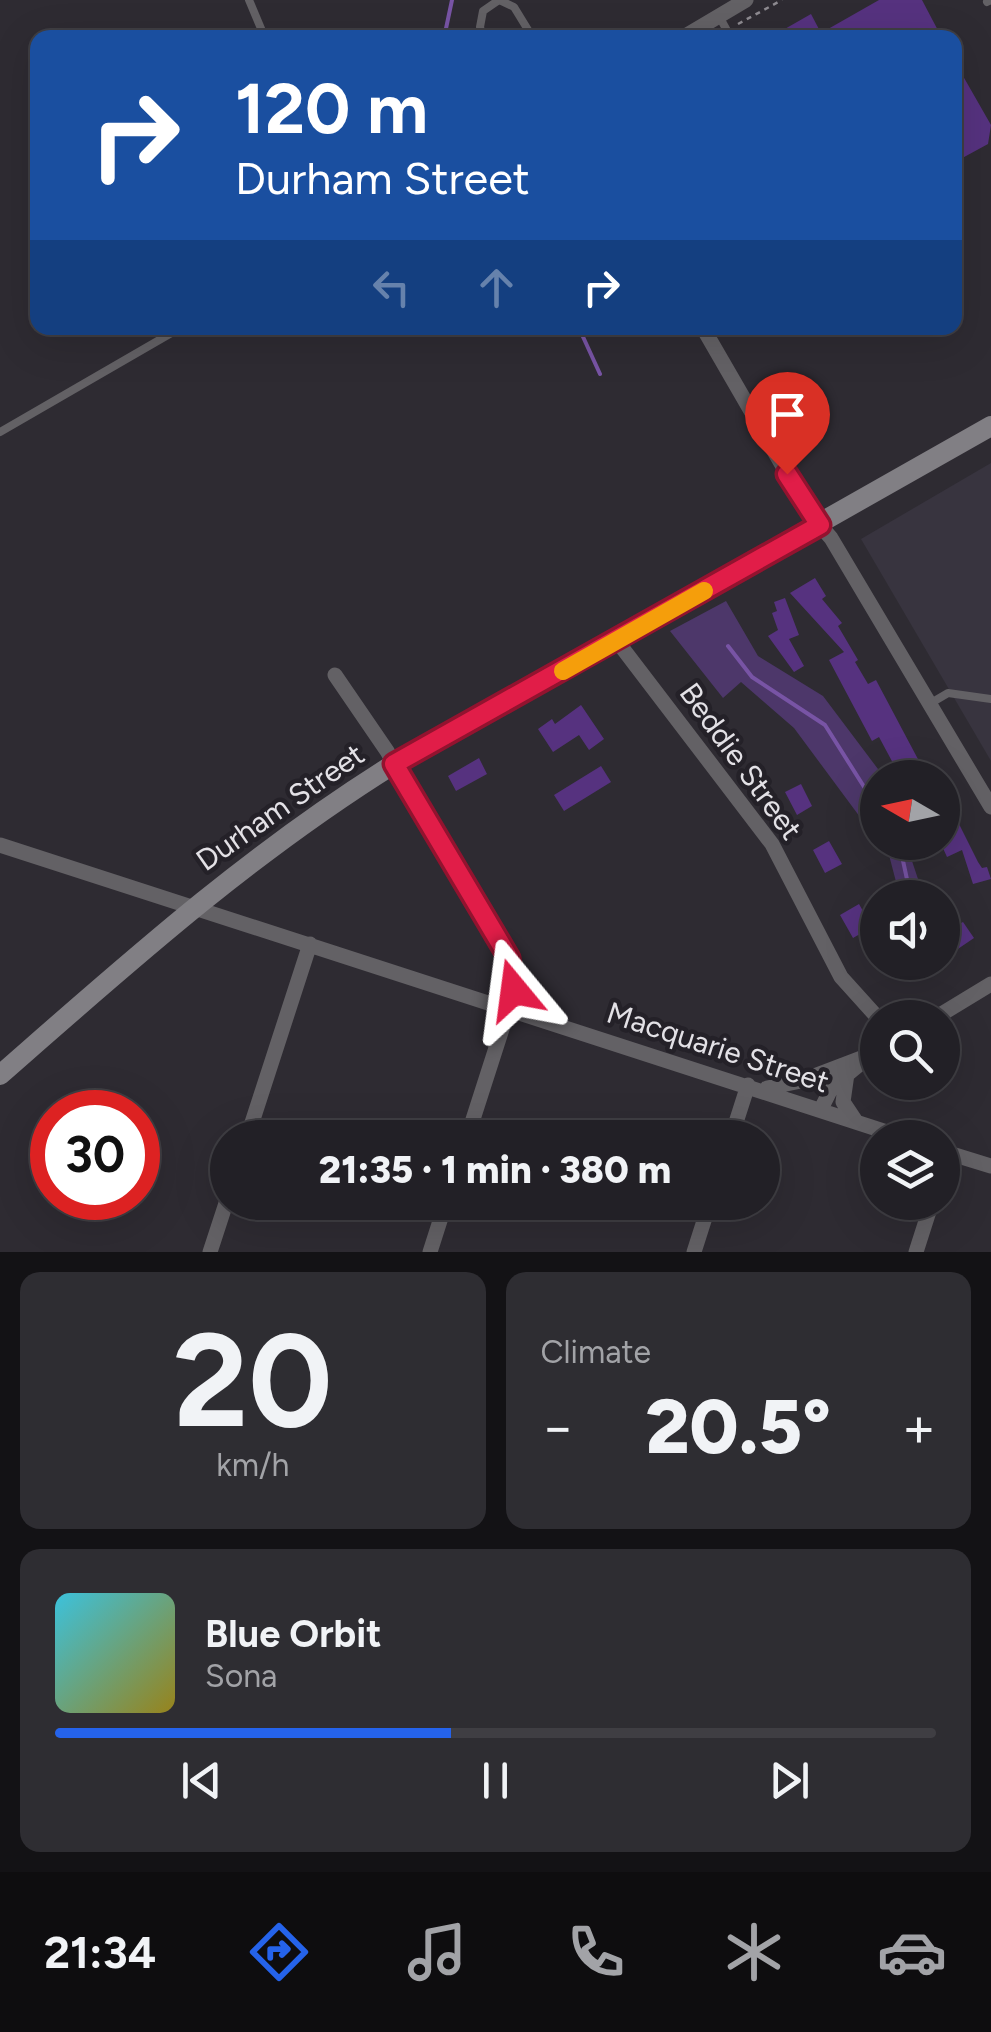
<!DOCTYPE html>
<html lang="en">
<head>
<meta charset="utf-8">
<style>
  body { margin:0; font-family:Figtree,sans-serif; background:#2e2d32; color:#f1f3f6; height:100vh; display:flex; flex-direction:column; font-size:38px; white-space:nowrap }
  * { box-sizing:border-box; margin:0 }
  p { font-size:32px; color:#a2a3a7 }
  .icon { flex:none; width:55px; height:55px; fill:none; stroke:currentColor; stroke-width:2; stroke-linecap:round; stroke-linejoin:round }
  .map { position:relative; height:1252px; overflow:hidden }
  .drawer { display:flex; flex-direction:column; gap:20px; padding:20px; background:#131215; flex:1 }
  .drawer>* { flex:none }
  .banner { position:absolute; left:30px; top:30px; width:932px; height:305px; border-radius:20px; box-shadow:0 10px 40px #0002,0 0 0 2px #3f3e43; background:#1a4fa0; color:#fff; overflow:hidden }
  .needle { width:65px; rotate:279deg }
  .fabs { position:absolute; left:860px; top:760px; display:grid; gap:20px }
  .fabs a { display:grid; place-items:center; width:100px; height:100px; border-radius:50%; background:#222026; box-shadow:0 10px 40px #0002,0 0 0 2px #3f3e43; font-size:50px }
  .speed { position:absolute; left:30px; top:1090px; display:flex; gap:20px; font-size:50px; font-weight:700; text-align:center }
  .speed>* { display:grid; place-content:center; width:130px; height:130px; border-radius:50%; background:#222026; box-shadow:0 10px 40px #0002,0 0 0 2px #3f3e43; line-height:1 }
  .speed .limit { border:15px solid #d22; background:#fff; color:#111 }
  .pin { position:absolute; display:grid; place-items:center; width:85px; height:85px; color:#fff; margin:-102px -42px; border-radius:50% 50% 50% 0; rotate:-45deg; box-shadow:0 0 10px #0007 }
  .pin .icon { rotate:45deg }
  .me { position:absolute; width:110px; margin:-55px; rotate:344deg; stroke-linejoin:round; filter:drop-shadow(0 0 8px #0008) }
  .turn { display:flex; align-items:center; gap:35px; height:210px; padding:0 40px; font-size:45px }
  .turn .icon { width:130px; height:130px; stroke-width:2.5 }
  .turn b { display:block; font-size:70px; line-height:85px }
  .lanes { display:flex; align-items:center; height:95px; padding:0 40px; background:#0003; justify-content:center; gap:50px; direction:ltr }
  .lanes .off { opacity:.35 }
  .big { font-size:75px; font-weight:800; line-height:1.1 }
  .drawer .card { flex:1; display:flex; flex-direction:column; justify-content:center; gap:15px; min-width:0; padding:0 35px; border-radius:20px; background:#2e2d32 }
  .drawer .dial { align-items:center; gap:0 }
  .dial b { font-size:130px; line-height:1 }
  .song { display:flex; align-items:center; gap:30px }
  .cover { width:120px; height:120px; border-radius:15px; background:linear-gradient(135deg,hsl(190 70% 55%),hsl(50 70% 35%)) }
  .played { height:10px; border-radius:5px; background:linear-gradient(90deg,#2563eb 45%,#3f3e43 45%) }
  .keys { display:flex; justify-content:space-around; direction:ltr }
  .heat { display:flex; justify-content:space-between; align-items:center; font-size:55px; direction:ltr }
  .drawer .tiles { flex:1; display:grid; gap:20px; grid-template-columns:1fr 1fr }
  .card:last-child { grid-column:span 2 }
  .trip { position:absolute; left:210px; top:1120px; width:570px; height:100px; border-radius:50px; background:#222026; box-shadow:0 10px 40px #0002,0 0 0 2px #3f3e43; font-weight:800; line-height:100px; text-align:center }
  .dock { display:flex; height:160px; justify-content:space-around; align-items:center; background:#0e0d0f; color:#a2a3a7 }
  .dock .icon { width:70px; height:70px }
  .dock .selected { color:#2563eb }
  .dock b { font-size:45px; color:#f1f3f6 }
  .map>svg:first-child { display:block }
  .built { fill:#38343f }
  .green { fill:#4d376a }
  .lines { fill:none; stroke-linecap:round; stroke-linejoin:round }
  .stream { stroke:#7854a5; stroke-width:4 }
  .building { fill:#56327f }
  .path { stroke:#8e8b91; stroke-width:2.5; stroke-dasharray:5 5; stroke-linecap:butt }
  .lane { stroke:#636165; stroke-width:8 }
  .street { stroke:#636165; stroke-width:15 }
  .secondary { stroke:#817f84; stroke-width:20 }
  .route-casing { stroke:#92132f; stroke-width:25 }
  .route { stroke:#e11d48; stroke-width:18 }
  .slow { stroke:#f59e0b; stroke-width:18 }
  .labels { text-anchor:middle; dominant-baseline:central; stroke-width:9; stroke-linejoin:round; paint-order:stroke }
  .street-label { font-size:30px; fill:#e3e1e6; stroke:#242128 }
</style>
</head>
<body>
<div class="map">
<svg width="991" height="1252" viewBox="0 0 991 1252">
  <rect width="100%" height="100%" fill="#2e2b32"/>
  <path class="built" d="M 991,463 L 991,761 L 861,539 Z"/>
  <path class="green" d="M 726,601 L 758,656 L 823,696 L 884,777 L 878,778 L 877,840 L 794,728 L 741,682 L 723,698 L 670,631 Z
    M 880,843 L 906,843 L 924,897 L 900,897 L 889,855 Z"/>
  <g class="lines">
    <path class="stream" d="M 444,38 L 452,0
      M 579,328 L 600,374
      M 728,646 L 752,677 L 825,725 L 878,809
      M 899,842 L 911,898
      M 926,962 L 929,974"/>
  </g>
  <path class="building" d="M 879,0 L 922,0 L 942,38 L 769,38 L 811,14 L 821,33 Z
    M 955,62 L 991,125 L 988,144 L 955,162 Z
    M 815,578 L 826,596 L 822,599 L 842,623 L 838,626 L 858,660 L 855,662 L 868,684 L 876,680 L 928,778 L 901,778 L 879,737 L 872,741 L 829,660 L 844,652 L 790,593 Z
    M 785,598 L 799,635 L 789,639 L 804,666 L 794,672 L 768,636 L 778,630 L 772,613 L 777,611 L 774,602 Z
    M 581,705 L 604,739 L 589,750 L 579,735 L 553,752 L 538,729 L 552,719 L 555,724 Z
    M 479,758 L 487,774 L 456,791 L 448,776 Z
    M 601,766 L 611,782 L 564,811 L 554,795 Z
    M 801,784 L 812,806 L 797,815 L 785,792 Z
    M 942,790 L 978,862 L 982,868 L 987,867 L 991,879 L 973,884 L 962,850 L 947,857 L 942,846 Z
    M 829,841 L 842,864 L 825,873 L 813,850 Z
    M 859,904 L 872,927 L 853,938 L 840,915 Z
    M 963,922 L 974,938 L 949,955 L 942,933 Z"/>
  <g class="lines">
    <path class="path" d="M 738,24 L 782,0"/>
    <path class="lane" d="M 249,0 L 265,38
      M 987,2 L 991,0
      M 719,16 L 731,38
      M 483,38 L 480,27 L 483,11 L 499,0 L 514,7 L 533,38
      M 0,432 L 180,328
      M 931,703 L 948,693 L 991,699"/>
    <path class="street" d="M 682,38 L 746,0
      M 703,328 L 811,515 L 831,538 L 991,807
      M 617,641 L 772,844 L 841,977 L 878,1018
      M 335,675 L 387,751 L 514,970 L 512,998 L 467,1138
      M 0,845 L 905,1138
      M 935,1018 L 991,984
      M 847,1074 L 843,1102 L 855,1120
      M 767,1088 L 801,1081 L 877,1052
      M 821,1109 L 832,1087 L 860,1064
      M 247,1138 L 310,944
      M 731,1138 L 748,1085
      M 942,1151 L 991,1166
      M 210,1252 L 228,1197
      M 430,1252 L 446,1202
      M 694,1252 L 710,1202
      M 916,1252 L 932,1202"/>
    <path class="secondary" d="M 0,1075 C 129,962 248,855 394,764 L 991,426"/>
  </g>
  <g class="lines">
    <g class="route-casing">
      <path id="route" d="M 514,990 L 509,958 L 394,764 L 820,525 L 787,474"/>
    </g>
    <use href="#route" class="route"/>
    <path class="slow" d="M 563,671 L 704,591"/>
  </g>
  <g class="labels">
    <g class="street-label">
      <text transform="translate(741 761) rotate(54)">Beddie Street</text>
      <text transform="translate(280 807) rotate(-35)">Durham Street</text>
      <text transform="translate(718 1047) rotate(18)">Macquarie Street</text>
    </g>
  </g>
</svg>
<div class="fabs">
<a><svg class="needle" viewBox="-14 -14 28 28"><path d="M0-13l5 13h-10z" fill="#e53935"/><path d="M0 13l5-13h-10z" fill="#a2a3a7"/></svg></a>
<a><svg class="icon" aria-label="sound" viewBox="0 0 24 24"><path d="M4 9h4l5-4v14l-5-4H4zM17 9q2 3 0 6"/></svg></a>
<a><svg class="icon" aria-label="search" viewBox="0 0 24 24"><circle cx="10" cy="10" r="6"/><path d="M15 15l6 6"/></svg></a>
<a><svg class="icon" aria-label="layers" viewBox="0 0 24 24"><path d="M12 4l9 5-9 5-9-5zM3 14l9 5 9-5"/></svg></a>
</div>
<div class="speed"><div class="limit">30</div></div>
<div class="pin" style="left:787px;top:474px;background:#d93025"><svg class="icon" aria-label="arrive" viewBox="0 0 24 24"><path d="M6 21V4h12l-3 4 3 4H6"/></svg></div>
<svg class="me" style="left:514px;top:990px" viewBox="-20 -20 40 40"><path d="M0-17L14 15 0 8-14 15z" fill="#e11d48" stroke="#fff" stroke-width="4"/></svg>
<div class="trip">21:35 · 1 min · 380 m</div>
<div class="banner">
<div class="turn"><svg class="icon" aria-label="right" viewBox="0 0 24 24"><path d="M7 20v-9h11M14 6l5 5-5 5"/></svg><div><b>120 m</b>Durham Street</div></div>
<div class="lanes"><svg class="icon off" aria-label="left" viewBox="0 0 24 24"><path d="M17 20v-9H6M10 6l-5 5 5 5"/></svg><svg class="icon off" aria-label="ahead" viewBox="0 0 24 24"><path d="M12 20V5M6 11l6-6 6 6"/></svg><svg class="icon" aria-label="right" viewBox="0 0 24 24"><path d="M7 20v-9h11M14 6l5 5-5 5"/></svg></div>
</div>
</div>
<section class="drawer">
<div class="tiles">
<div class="card dial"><b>20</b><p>km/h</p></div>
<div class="card"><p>Climate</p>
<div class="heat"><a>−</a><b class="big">20.5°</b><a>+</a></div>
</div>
<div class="card">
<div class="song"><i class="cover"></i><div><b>Blue Orbit</b><p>Sona</p></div></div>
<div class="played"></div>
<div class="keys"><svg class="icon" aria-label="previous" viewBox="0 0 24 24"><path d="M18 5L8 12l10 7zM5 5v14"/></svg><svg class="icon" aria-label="pause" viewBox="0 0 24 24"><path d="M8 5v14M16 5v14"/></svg><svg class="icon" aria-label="next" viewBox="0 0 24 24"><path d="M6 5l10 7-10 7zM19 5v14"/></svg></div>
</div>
</div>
</section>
<nav class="dock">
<b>21:34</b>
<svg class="icon selected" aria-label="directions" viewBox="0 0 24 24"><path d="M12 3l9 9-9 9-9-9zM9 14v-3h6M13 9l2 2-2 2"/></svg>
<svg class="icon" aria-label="music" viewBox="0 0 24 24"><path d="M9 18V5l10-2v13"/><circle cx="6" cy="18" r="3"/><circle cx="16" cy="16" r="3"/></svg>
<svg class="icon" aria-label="phone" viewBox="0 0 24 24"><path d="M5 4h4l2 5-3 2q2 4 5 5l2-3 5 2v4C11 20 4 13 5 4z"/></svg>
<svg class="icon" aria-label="climate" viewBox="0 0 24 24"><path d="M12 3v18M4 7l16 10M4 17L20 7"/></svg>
<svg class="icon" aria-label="car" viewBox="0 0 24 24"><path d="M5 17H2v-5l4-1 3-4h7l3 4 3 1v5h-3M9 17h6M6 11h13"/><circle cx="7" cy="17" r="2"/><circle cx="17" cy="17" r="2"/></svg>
</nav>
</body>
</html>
